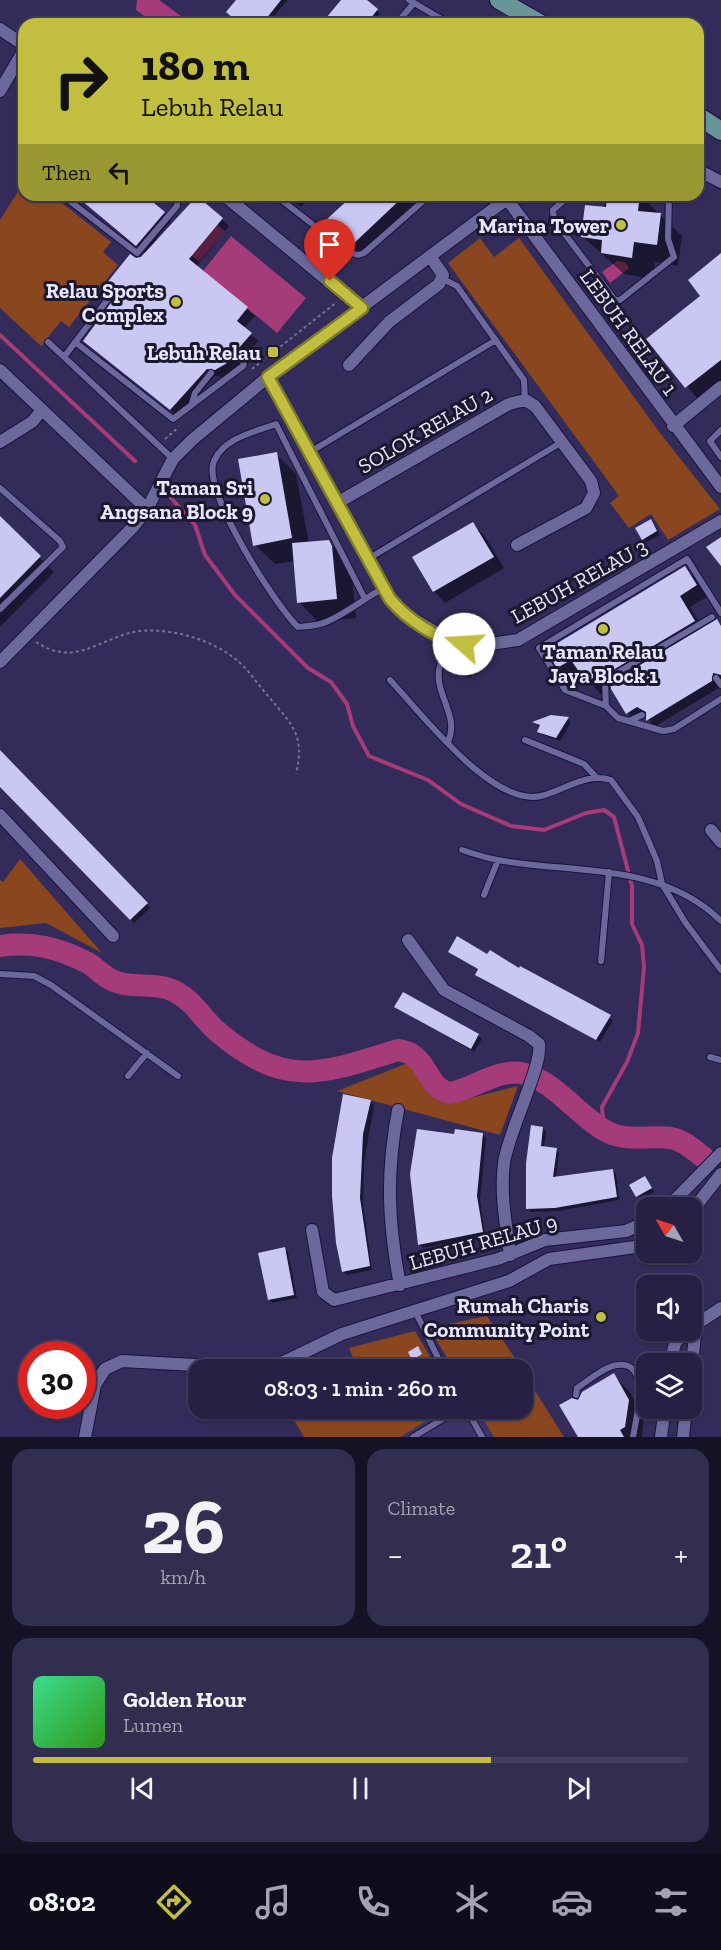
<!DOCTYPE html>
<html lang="en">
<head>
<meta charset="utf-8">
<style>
  body { margin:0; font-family:"Zilla Slab",serif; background:#322e4f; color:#f1f3f6; height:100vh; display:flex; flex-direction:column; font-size:22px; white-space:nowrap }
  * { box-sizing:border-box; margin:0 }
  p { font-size:20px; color:#a4a3b2 }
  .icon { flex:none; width:33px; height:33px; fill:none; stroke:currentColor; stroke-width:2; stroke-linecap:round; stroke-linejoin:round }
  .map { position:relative; height:1437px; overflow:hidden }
  .details { display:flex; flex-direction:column; gap:12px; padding:12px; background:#151225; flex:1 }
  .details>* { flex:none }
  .hud { position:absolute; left:18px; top:18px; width:686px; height:183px; border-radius:18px; box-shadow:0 2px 4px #0004,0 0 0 2px #423e5d; background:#c1be40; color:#111; overflow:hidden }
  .needle { width:39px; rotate:309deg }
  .fabs { position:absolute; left:636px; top:1197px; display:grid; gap:12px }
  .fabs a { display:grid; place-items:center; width:66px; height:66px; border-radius:12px; background:#262144; box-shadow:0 2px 4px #0004,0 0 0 2px #423e5d; font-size:30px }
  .speed { position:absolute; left:18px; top:1341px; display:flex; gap:12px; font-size:30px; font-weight:700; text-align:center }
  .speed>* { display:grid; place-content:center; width:78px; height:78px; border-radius:50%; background:#262144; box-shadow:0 2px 4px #0004,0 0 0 2px #423e5d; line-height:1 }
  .speed .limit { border:9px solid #d22; background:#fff; color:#111 }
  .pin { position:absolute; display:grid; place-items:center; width:51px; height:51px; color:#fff; margin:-62px -26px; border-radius:50% 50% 50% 0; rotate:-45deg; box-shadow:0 0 6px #0007 }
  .pin .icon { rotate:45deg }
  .me { position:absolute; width:66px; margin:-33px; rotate:289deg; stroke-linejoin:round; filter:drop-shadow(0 0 4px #0008) }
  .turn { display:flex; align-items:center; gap:21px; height:126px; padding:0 24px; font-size:27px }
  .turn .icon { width:78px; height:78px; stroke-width:2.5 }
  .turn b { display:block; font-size:42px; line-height:51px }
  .then { display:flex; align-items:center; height:57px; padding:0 24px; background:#0003; gap:12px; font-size:22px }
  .big { font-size:45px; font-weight:600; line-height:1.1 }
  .details .tile { flex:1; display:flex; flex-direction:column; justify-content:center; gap:9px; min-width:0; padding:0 21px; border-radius:18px; background:#322e4f }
  .details .dial { align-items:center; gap:0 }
  .dial b { font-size:78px; line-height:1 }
  .song { display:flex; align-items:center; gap:18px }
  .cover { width:72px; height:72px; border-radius:9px; background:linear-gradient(135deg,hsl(150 70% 55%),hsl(110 70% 35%)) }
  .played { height:6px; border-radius:3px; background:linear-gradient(90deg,#c1be40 70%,#423e5d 70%) }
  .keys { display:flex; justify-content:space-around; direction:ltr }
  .heat { display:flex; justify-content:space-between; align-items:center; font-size:33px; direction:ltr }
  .details .tiles { flex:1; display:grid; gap:12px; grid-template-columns:1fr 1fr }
  .tile:last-child { grid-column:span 2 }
  .trip { position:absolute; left:188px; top:1359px; width:345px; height:60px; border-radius:18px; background:#262144; box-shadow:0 2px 4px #0004,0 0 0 2px #423e5d; font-weight:600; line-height:60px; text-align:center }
  .tabs { display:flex; height:96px; justify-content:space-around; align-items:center; background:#0f0d1b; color:#a4a3b2 }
  .tabs .icon { width:42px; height:42px }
  .tabs .current { color:#c1be40 }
  .tabs b { font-size:27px; color:#f1f3f6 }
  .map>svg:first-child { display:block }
  .built { fill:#3c3469 }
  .green { fill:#8a461f }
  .water { fill:#a53b78 }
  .shadow { fill:#0007 }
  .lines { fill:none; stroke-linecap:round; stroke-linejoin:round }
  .stream { stroke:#a53b78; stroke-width:4 }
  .river { stroke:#a53b78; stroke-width:22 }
  .building { fill:#cac7f3 }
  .lane-casing { stroke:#1b123e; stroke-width:8 }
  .street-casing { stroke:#1b123e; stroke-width:14 }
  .primary-casing { stroke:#1b123e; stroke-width:20 }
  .path { stroke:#777297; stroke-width:2; stroke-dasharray:3 3; stroke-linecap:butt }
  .lane { stroke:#6d689c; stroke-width:6 }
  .street { stroke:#6d689c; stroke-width:12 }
  .primary { stroke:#679598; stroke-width:18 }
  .route-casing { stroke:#7d7c2a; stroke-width:15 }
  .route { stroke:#c1be40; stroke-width:10 }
  .poi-dot { fill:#c1be40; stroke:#1b182d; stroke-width:2 }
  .labels { text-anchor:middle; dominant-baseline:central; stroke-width:6; stroke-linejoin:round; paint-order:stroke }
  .poi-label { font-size:21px; font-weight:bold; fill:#e7e6fd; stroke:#1b182d; text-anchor:end }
  .street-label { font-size:21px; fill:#e7e6fd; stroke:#1b182d }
</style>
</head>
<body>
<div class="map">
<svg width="721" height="1437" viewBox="0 0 721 1437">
  <rect width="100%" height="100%" fill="#332c5a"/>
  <path class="built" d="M 522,1370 L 564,1437 L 304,1437 L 290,1413 L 301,1408 L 522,1408 Z"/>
  <path class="green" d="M 24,182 L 24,195 L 52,195 L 111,242 L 103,252 L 118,265 L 69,327 L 61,321 L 41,346 L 0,308 L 0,220 Z
    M 480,238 L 494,257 L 519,238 L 660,433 L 720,509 L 668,540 L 651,514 L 629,528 L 610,503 L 619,496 L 448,263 Z
    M 20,859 L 102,953 L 46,923 L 0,928 L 0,880 L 3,882 Z
    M 408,1063 C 420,1079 431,1100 452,1103 L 518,1086 L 500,1135 L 337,1091 Z
    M 487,1316 L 522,1369 L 522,1370 L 454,1369 L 429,1328 Z
    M 415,1331 L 437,1369 L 358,1369 L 349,1348 Z
    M 522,1370 L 564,1437 L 494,1437 L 477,1409 L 522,1408 Z
    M 301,1408 L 446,1408 L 446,1409 L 400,1437 L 304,1437 L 290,1413 Z"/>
  <path class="water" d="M 137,0 L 159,0 L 192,24 L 155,24 L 136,10 Z
    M 197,208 L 225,231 L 199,262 L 172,239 Z
    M 231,236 L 306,298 L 277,333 L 203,271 Z
    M 617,261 L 625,262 L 629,268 L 610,283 L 602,272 Z"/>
  <path class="shadow" d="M 238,0 L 287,0 L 268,24 L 242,24 Z
    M 343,0 L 365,0 L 380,13 L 372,24 L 323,24 Z
    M 76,195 L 141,195 L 171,221 L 156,238 L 158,240 L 222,219 L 229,226 L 196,267 L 255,316 L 244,328 L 258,341 L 246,356 L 238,357 L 239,365 L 223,377 L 215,376 L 179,417 L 85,341 L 116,299 L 104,289 L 146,253 Z
    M 286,195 L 311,195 L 301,207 Z
    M 356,195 L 428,195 L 362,257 L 327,221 Z
    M 608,195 L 640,195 L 682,236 L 678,266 L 655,262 L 653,279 L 624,274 L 583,237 L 603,208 Z
    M 721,255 L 721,380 L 697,398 L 648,339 L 702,296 Z
    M 276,454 L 296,474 L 309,543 L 329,542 L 351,567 L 356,618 L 318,622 L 299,602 L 295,561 L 275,564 L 255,545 Z
    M 2,521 L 54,572 L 0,627 L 0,523 Z
    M 473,524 L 484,535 L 504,568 L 445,603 L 434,591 Z
    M 654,524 L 660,535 L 647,542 L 643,539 Z
    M 685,568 L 696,579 L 707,597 L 690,607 L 703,629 L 717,621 L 721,625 L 721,680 L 719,688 L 654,727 L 645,714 L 634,721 L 612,688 L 601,695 L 581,671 L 570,678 L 559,667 Z
    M 456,652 L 475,656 L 478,659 L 471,678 L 447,669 Z
    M 551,716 L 568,719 L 571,722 L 560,741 L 543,735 L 539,732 L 541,727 L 535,723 Z
    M 0,753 L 150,908 L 134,923 L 0,784 Z
    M 453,955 L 488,956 L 613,1020 L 600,1042 L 480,978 L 477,975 L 480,970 Z
    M 396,1007 L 478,1035 L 482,1039 L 474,1052 Z
    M 370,1102 L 374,1105 L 364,1163 L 363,1203 L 372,1270 L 347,1275 L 343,1272 L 337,1243 Z
    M 543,1128 L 546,1132 L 544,1148 L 556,1150 L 559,1153 L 556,1178 L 613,1170 L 616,1174 L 619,1200 L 559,1211 L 531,1212 L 528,1208 Z
    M 482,1134 L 486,1138 L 480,1200 L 485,1235 L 423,1248 L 419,1244 L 455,1136 Z
    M 645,1178 L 654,1192 L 641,1200 L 632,1185 Z
    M 284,1249 L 288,1252 L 297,1298 L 272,1303 L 269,1299 Z
    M 613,1375 L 629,1391 L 644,1417 L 642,1437 L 579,1437 L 579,1401 Z"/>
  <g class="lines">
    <path class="stream" d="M 0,335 L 135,461
      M 171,498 L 195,525 L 205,555 L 235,595 L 308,668 L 331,682 L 347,704 L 353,726 L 369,756 L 428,780 L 461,804 L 511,826 L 544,830 L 586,813 L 604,810 L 614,817 L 632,886 L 632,924 L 642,945 L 644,967 L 638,1033 L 627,1062 L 602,1107 L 604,1130"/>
    <path class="river" d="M 0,946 C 32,941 59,948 88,963 C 96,968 102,975 110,979 C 132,991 154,980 176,992 C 195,1002 203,1020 219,1033 C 287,1089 321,1074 398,1050 C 430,1054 424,1088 450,1093 C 473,1089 497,1069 521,1073 C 551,1078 578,1115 604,1130 C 626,1143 648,1135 671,1138 C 683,1140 694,1150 703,1157"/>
  </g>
  <path class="building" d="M 236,0 L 281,0 L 262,24 L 240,24 L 226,12 Z
    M 341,0 L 367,0 L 378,9 L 366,24 L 321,24 Z
    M 75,195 L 144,195 L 165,212 L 136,246 Z
    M 353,195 L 405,195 L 350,247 L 325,221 Z
    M 607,195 L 640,195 L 638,211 L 661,213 L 657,245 L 634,242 L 632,258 L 601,253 L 602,240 L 581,237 L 585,205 L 606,207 Z
    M 197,196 L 223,218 L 189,259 L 248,307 L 237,321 L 252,333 L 238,349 L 231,350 L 232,357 L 227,363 L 215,370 L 207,369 L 170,410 L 83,341 L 116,296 L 114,291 L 107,292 L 102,289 L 130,254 L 136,258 L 141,257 Z
    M 721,253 L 721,360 L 685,388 L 646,339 L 700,296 L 688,280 Z
    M 277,452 L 292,538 L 253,546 L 238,459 Z
    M 0,516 L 41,556 L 0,598 Z
    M 651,519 L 657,531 L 642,540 L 635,528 Z
    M 473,522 L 494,557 L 433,592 L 412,557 Z
    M 721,537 L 721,566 L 706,547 Z
    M 329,540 L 332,546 L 337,599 L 297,603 L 292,543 Z
    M 685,566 L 697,585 L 680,596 L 695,621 L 588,685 L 571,660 L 557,668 L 546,650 Z
    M 717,619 L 721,626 L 721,675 L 713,673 L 712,681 L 646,721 L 646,712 L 637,707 L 626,714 L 611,689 L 610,683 Z
    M 455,651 L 475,654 L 468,675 L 445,669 Z
    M 551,715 L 569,717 L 556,738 L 537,732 L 540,725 L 532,722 Z
    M 0,750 L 148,903 L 130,920 L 0,787 Z
    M 457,936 L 487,954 L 490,950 L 519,968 L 520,966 L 611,1015 L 596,1040 L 475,975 L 478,969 L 448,952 Z
    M 403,992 L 479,1034 L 471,1049 L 394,1007 Z
    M 343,1094 L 371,1100 L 363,1134 L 360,1198 L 370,1266 L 342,1272 L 336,1243 L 332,1196 L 332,1158 Z
    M 531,1125 L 543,1127 L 541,1146 L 557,1148 L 553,1177 L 613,1169 L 617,1197 L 555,1208 L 526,1209 L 526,1163 Z
    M 417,1129 L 454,1134 L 455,1129 L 483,1133 L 477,1196 L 483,1232 L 418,1245 L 410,1174 Z
    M 645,1176 L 652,1188 L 636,1197 L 629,1185 Z
    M 285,1247 L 294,1295 L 268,1300 L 258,1253 Z
    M 418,1346 L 422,1354 L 412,1360 L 408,1352 Z
    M 614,1373 L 629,1400 L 625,1427 L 620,1430 L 624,1437 L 578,1437 L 559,1405 L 572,1398 L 578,1400 L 582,1392 Z"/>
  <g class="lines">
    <g class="lane-casing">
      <path id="lane" d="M 409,0 L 450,24
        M 396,24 L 414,3
        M 62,195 L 137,253 L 177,206 L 177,202 L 169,195
        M 275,195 L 348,252 L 358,255 L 364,253 L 430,195
        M 570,195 L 553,210 L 554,220 L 615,300 L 620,300 L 674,257 L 668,239 L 669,195
        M 443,279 L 457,286 L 524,380 L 525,400
        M 48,342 L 173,459
        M 75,342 L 173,419 L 243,366 L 244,363 L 235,353
        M 64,357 L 111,295
        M 192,403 L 195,393 L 211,373
        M 721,430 L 710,441 L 721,457
        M 310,452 L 496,340
        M 0,488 L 60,541 L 63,547 L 0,609
        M 368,559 L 562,442
        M 365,599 L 276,424 C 254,432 224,438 214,461 C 201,489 275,605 298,627 C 306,626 318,626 326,622 C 346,614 364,598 384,588
        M 721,613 L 687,559 L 539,648 L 565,690 L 606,706 L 618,718 L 663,731 L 674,729 L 721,699
        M 441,662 C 430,691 461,714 448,742
        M 716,678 L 721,685
        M 390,680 C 422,714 492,807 541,796 C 565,790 586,772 611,780 L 638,817 L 657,861 L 662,884 L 685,922 L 721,970
        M 606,706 L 605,680 L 712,617
        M 629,721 L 642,715
        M 525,740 L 584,764 L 596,777
        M 462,850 C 474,854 486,858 498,860 C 573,874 662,862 721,921
        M 484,895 L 498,860
        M 601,961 L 609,872
        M 0,974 L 34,976 L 51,985 L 178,1076
        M 710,1057 L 721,1060
        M 128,1076 L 147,1053
        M 415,1311 L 444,1370
        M 576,1395 L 577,1388 C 588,1381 605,1366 618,1365 C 652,1361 636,1419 633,1437
        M 466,1408 L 482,1437
        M 413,1437 L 461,1408"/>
    </g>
    <g class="street-casing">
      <path id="street" d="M 0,29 L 24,45
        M 0,91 L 24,50
        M 698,170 L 721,182
        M 224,195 L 361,308
        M 507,199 L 721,487
        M 349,365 L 389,322 L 439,284 L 443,275 L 430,256
        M 0,370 L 147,509
        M 268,377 L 390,599 L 408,616 L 452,642 L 476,646 L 518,640 L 721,521
        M 673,426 L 721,387
        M 0,442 L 32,422 L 42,410
        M 337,503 L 509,404 L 525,400 L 535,406 L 591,481 L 594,493 L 586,508 L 517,545
        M 0,662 L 133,527 L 147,509 L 173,459 L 192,440 L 268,377 L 512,195
        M 0,815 L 113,936
        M 711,830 L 721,842
        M 408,940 L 444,990 L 529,1036 L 539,1044 C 543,1065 508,1132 504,1163 C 500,1193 506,1225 510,1255
        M 398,1110 C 386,1173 388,1223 400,1285
        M 667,1208 L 721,1153
        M 692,1211 L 721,1174
        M 312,1230 L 323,1292 L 334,1300 L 498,1259 L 545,1240 L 626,1231 L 646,1222
        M 692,1327 L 721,1308
        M 670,1364 L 675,1343 L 687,1330
        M 692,1365 L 696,1324
        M 267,1370 L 342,1334 L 509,1281 L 549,1259 L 635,1247 L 646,1242
        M 85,1437 L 95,1385 L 105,1369 L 122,1361 L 195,1365 L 214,1370
        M 661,1437 L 665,1408
        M 683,1437 L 686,1408"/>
    </g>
    <g class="primary-casing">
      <path id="primary" d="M 499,0 L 541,24
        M 698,116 L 721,131"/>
    </g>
    <path class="path" d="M 252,369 L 337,302
      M 165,439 L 179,427
      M 36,642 C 76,669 101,636 140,631 C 173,628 214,640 239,662 C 250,672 259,686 269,697 C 293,726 305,735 296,774"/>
    <use href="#lane" class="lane"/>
    <use href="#street" class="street"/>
    <use href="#primary" class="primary"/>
  </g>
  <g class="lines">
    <g class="route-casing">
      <path id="route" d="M 330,281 L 362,308 L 268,377 L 390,599 C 408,620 436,639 464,644"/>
    </g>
    <use href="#route" class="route"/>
  </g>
  <g class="poi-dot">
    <circle cx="621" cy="225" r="6"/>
    <circle cx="176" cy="302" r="6"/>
    <rect x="267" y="346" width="12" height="12" rx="3"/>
    <circle cx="265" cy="499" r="6"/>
    <circle cx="603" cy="629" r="6"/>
    <circle cx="601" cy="1317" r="6"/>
  </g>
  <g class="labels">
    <g class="poi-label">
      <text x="609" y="225">Marina Tower</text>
      <text x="164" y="290">Relau Sports<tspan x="164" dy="24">Complex</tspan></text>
      <text x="261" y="352">Lebuh Relau</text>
      <text x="253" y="487">Taman Sri<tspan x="253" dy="24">Angsana Block 9</tspan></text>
      <text x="603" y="651" text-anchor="middle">Taman Relau<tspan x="603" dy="24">Jaya Block 1</tspan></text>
      <text x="589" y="1305">Rumah Charis<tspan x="589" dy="24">Community Point</tspan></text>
    </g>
    <g class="street-label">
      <text transform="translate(629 332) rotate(54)">LEBUH RELAU 1</text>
      <text transform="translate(425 430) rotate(-30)">SOLOK RELAU 2</text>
      <text transform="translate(579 581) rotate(-29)">LEBUH RELAU 3</text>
      <text transform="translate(483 1242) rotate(-16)">LEBUH RELAU 9</text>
    </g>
  </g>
</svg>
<div class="fabs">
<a><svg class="needle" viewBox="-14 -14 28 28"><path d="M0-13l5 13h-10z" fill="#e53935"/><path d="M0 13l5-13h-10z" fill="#a4a3b2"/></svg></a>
<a><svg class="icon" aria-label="sound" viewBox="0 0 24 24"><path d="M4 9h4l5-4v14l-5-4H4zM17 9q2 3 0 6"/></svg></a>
<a><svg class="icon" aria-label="layers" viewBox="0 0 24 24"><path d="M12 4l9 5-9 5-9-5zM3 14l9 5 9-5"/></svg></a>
</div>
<div class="speed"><div class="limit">30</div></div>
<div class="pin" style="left:330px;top:281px;background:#d93025"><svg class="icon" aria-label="arrive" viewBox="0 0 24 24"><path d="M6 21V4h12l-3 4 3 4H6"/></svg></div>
<svg class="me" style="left:464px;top:644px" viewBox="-20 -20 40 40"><circle r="19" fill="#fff"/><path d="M0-13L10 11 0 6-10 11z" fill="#c1be40"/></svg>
<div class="trip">08:03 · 1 min · 260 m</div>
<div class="hud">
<div class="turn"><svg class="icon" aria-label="right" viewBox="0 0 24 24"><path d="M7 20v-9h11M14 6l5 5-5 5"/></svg><div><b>180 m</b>Lebuh Relau</div></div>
<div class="then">Then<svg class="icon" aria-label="left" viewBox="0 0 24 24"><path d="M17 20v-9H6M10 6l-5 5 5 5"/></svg></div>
</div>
</div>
<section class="details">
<div class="tiles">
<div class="tile dial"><b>26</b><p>km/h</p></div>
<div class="tile"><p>Climate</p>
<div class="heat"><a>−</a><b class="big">21°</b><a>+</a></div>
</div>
<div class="tile">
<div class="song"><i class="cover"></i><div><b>Golden Hour</b><p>Lumen</p></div></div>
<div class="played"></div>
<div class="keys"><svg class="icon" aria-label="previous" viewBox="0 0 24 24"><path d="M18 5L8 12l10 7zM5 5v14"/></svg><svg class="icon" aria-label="pause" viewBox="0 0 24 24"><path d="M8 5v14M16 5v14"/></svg><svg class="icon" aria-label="next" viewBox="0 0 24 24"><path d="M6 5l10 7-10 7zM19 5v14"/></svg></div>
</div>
</div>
</section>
<nav class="tabs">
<b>08:02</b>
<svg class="icon current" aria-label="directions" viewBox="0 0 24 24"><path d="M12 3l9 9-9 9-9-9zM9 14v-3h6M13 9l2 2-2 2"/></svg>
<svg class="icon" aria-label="music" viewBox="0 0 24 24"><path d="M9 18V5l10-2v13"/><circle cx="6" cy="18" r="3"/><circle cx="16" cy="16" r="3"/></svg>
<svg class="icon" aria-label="phone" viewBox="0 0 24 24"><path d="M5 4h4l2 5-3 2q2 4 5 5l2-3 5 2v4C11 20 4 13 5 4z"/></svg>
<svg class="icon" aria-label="climate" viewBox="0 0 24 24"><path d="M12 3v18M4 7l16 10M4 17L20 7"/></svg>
<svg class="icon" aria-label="car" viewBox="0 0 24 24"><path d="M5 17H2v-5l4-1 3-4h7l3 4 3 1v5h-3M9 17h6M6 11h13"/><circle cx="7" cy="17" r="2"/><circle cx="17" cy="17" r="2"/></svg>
<svg class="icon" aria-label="filters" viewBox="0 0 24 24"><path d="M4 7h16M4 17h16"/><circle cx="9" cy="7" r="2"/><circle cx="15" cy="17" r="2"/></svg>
</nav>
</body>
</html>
